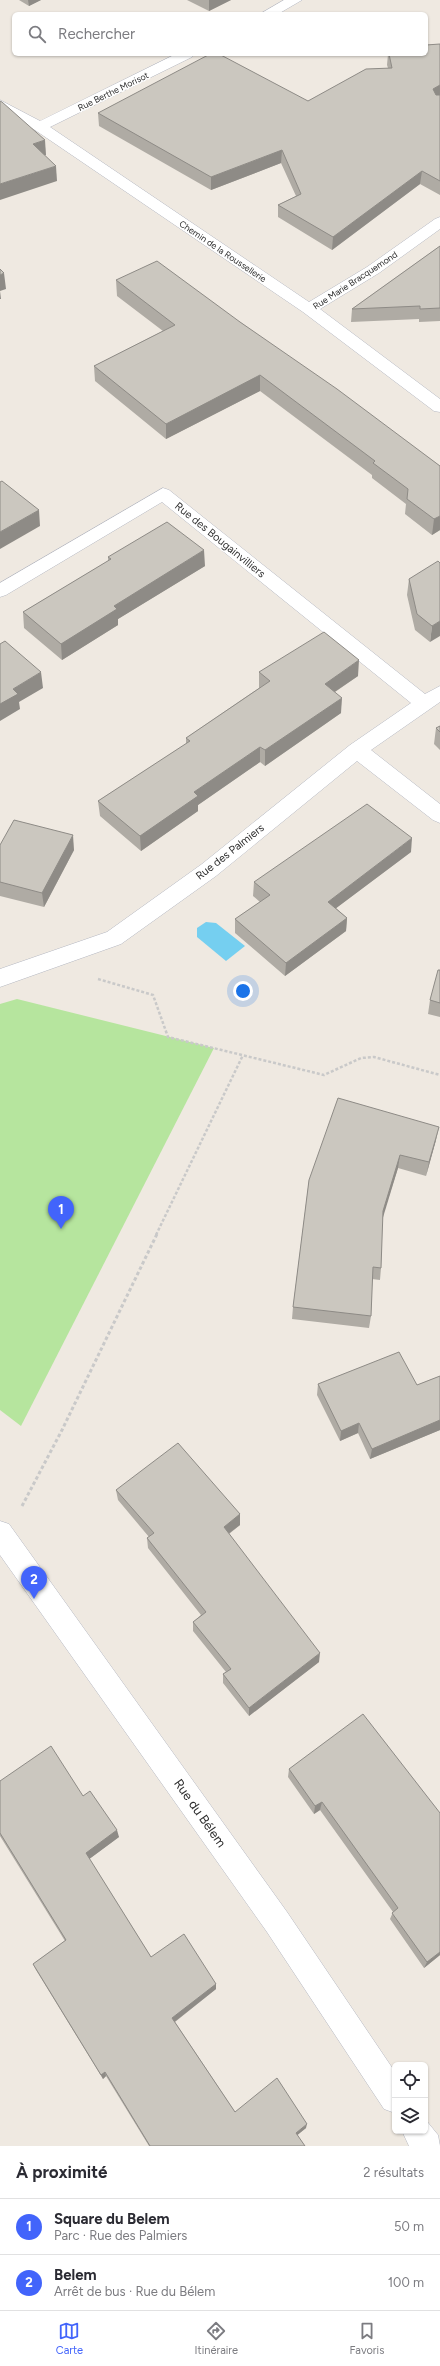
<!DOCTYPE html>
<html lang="fr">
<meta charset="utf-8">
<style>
:root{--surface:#fff;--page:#f2f2f3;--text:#2b2b33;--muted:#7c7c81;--line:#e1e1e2;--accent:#4264fb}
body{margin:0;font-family:Figtree,sans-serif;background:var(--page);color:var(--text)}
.controls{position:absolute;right:12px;bottom:12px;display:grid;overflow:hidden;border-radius:6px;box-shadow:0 1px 3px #0004}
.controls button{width:36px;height:36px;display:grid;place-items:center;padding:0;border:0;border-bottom:1px solid var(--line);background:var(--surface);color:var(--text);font:20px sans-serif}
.you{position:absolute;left:243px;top:991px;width:14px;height:14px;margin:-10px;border:3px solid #fff;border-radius:50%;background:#1a73e8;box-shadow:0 0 0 6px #1a73e833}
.badge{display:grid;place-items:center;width:26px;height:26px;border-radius:50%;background:var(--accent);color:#fff;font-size:13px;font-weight:700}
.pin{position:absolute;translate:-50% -33px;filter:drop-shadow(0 1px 2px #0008)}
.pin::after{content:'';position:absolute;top:21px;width:14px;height:12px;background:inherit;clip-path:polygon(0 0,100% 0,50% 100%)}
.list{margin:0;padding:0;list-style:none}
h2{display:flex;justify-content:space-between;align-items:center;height:52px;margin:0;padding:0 16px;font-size:17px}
h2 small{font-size:13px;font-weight:400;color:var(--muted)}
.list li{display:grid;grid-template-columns:26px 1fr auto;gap:12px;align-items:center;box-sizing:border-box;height:56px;padding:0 16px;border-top:1px solid var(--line)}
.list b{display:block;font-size:15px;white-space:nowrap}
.list p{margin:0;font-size:13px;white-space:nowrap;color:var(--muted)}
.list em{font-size:13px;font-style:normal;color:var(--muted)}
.icon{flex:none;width:22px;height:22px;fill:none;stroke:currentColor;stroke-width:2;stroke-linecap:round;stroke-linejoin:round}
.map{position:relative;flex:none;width:440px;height:2146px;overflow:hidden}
.search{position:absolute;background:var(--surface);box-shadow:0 1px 3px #0004;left:12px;right:12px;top:12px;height:44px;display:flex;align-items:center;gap:10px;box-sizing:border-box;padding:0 14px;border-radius:6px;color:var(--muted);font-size:15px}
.sheet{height:164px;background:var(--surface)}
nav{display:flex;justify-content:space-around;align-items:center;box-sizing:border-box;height:56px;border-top:1px solid var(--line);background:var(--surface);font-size:11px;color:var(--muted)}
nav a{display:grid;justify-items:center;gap:2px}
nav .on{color:var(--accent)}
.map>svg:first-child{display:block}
</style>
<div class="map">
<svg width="440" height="2146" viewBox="0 0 440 2146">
<rect width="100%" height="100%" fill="#efe9e1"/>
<polygon fill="#b6e59e" points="17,999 214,1048 21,1426 0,1410 0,1004"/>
<polygon fill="#75cff0" points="206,922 216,923 245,946 226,961 197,937 197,928"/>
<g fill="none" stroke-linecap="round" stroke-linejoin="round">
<defs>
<g id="minor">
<polygon points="284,0 302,0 278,14 260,14"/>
<polygon points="176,54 194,54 192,57 50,127 309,302 367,267 435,219 440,217 440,229 379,273 320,309 440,399 440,412 434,411 303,312 35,130 0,110 0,100 40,121"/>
<polygon points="163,488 169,490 425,694 440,686 440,702 371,750 440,804 440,823 433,820 357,761 216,876 121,944 0,987 0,969 107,932 202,864 350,745 411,703 162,502 6,595 0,597 0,583"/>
<polygon points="0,1521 9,1524 287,1912 395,2072 395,2113 384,2109 267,1932 0,1555"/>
<polygon points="425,2119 438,2135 440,2146 409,2146 402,2131 425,2131"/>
</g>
</defs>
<use href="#minor" stroke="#b4b7c1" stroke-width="1"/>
<g stroke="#c9c9c9" stroke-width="2.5" stroke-dasharray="3 2" stroke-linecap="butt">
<polyline points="98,979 153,995 168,1037 324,1075 361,1058 374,1057 440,1075"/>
<polyline points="156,1235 243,1055"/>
</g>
<polyline stroke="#c9c9c9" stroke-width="3" stroke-dasharray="3.5 2.5" stroke-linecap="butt" points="22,1506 62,1430 157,1234"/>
<use href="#minor" fill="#fff" fill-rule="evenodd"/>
</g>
<g fill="#afaba4">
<polygon points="19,0 41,0 29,6"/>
<polygon points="187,0 231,0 209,11"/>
<polygon points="440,44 440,195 420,184 332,250 278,217 278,205 296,196 281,163 211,190 99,126 98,113 308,101 388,68 387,65 388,54 426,54"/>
<polygon points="440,246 440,321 419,322 419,319 351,322 352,309"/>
<polygon points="116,280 240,322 440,466 440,530 432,535 405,514 406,504 372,478 372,475 260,391 166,439 95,381 94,366 163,331 117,296"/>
<polygon points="108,557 205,566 118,619 118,625 62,660 24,628 23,612 108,561"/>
<polygon points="440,563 430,642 415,630 407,595 409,579"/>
<polygon points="259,672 358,676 335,692 341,713 265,766 260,762 198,805 198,811 141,851 100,816 98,801 186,744 186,738 259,688"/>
<polygon points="440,726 440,750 434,744 436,728"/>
<polygon points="0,845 74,850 44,907 0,896"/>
<polygon points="411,852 336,908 347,918 346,931 285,976 235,933 235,919 260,902 253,896 254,882"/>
<polygon points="440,970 440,1017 428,1014 430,1000"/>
<polygon points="436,1140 426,1176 398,1168 382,1218 381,1268 380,1280 372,1279 371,1316 369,1328 292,1319 293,1307 309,1180"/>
<polygon points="440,1376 440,1430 370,1459 358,1433 340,1441 317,1395 318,1384 417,1385"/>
<polygon points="116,1490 240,1514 240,1525 229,1534 319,1662 249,1716 223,1683 223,1674 226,1672 193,1631 193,1622 201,1615 148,1548 147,1538 149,1537 118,1500"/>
<polygon points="289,1769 440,1813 440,1955 424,1968 390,1919 393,1912 320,1810 314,1814 288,1777"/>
<polygon points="0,1781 83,1796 119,1837 89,1859 151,1957 216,1984 216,1989 175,2022 235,2112 306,2128 297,2135 305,2146 149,2146 106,2076 103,2079 36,1970 33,1964 65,1941 0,1836"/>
</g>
<g fill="#8e8b86">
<polygon points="28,0 41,0 29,6"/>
<polygon points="209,0 231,0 209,11"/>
<polygon points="440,85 440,98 432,102 433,89"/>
<polygon points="45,140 46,155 34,159 33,144"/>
<polygon points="282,150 281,163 211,190 211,177"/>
<polygon points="56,166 57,181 0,200 0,184"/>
<polygon points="422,171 420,184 332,250 333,237"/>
<polygon points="4,273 6,289 0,291 1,299 0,299 0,275"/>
<polygon points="260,375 260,391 166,439 166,424"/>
<polygon points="39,510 40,526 0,549 0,532"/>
<polygon points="440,516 440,530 432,535 434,519"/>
<polygon points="204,550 205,566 118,619 118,625 62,660 61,644 114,606"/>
<polygon points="440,621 440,636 430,642 432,626"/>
<polygon points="359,660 358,676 324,699 325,684"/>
<polygon points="41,672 43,688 19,702 20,709 0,721 0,704 13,689"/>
<polygon points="342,698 341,713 265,766 265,750"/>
<polygon points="260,747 260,762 198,805 198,811 141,851 140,836 194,792"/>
<polygon points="73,835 74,850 44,907 42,893"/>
<polygon points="412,838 411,852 327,915 328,902"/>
<polygon points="347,918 346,931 285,976 286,963"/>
<polygon points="439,1127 436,1140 426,1176 429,1162"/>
<polygon points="400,1155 398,1168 381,1224 383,1211"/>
<polygon points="440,1420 440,1430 370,1459 372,1449"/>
<polygon points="359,1423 358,1433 340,1441 341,1431"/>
<polygon points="240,1514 240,1525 224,1537 224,1527"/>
<polygon points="320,1653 319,1662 249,1716 249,1708"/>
<polygon points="322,1802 320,1810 314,1814 315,1806"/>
<polygon points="117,1830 119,1837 88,1860 86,1853"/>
<polygon points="440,1952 440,1955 424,1968 427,1962"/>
<polygon points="216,1984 216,1989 173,2023 172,2018"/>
<polygon points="105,2072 106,2076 103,2079 101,2075"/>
<polygon points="307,2124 306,2128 295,2137 296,2133"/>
</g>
<g fill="#cbc7bf" stroke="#8e8b86">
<polygon points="440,44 440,85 433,89 436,95 440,95 440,181 422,171 333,237 278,205 301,194 282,150 211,177 98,113 210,54 219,54 308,101 366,69 392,68 389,54 426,54 426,45"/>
<polygon points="0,101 2,102 45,140 33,144 56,166 0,184"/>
<polygon points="440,246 440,308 420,309 420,306 352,309"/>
<polygon points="157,261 240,322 337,389 440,466 440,516 434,519 407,499 408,489 373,463 375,461 260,375 166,424 94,366 175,325 116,280"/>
<polygon points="0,269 4,273 0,275"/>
<polygon points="2,481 39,510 0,532 0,482"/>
<polygon points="167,522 204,550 114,606 117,609 61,644 23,612 111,559 108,557"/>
<polygon points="438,561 440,563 440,621 432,626 417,614 409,579"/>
<polygon points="324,632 359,660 325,684 342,698 265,750 260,747 194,792 198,796 140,836 98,801 190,741 186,738 270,681 259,672"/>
<polygon points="5,641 41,672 13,689 18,694 0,704 0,644"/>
<polygon points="440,726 440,732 436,728"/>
<polygon points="367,804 412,838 328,902 347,918 286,963 235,919 270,895 254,882"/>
<polygon points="14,820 73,835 42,893 0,882 0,845"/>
<polygon points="438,970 440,970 440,1003 430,1000"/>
<polygon points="338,1098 439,1127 429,1162 400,1155 383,1211 381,1268 373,1267 371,1316 293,1307 309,1180"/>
<polygon points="399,1352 417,1385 440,1376 440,1420 372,1449 359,1423 341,1431 318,1384"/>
<polygon points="178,1443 240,1514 224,1527 320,1653 249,1708 223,1674 231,1669 193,1622 206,1612 147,1538 154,1533 116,1490"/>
<polygon points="363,1714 440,1813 440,1952 427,1962 392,1913 398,1908 322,1802 315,1806 289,1769"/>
<polygon points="51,1746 83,1796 90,1791 117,1830 86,1853 151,1957 184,1934 216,1984 172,2018 235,2112 277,2078 307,2124 296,2133 305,2146 150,2146 105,2072 101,2075 33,1964 66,1940 0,1833 0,1781"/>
</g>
<g text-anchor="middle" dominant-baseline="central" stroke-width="3" stroke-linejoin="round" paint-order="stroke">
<g font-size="9" fill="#2e2e2e" stroke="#fff">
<text transform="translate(113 91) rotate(-26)">Rue Berthe Morisot</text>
<text transform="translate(223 251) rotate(34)">Chemin de la Roussellerie</text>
<text transform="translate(355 280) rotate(-33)">Rue Marie Bracquemond</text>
</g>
<g font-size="11" fill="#2e2e2e" stroke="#fff">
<text transform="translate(220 540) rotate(39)">Rue des Bougainvilliers</text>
<text transform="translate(230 852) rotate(-38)">Rue des Palmiers</text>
</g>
<g font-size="13" fill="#2e2e2e" stroke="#fff">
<text transform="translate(200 1813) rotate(55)">Rue du Bélem</text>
</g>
</g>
</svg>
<div class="controls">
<button><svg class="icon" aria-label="locate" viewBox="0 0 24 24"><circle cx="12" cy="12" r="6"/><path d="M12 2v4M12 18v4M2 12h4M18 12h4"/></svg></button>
<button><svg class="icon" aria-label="layers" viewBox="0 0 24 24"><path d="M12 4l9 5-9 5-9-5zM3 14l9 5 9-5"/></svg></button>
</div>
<div class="you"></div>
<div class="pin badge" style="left:61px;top:1229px">1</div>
<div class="pin badge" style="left:34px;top:1599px">2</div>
<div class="search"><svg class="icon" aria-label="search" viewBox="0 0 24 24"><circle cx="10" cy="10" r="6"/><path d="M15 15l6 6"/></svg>Rechercher</div>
</div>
<section class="sheet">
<h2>À proximité<small>2 résultats</small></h2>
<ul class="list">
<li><span class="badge">1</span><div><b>Square du Belem</b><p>Parc · Rue des Palmiers</p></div><em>50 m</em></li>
<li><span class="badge">2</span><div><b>Belem</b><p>Arrêt de bus · Rue du Bélem</p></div><em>100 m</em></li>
</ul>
</section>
<nav>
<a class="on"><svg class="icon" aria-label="map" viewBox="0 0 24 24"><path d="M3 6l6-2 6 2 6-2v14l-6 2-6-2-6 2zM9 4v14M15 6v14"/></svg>Carte</a>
<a><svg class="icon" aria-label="directions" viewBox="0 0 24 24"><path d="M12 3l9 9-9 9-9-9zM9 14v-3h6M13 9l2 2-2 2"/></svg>Itinéraire</a>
<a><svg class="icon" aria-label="saved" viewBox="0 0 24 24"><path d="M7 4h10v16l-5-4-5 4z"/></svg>Favoris</a>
</nav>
